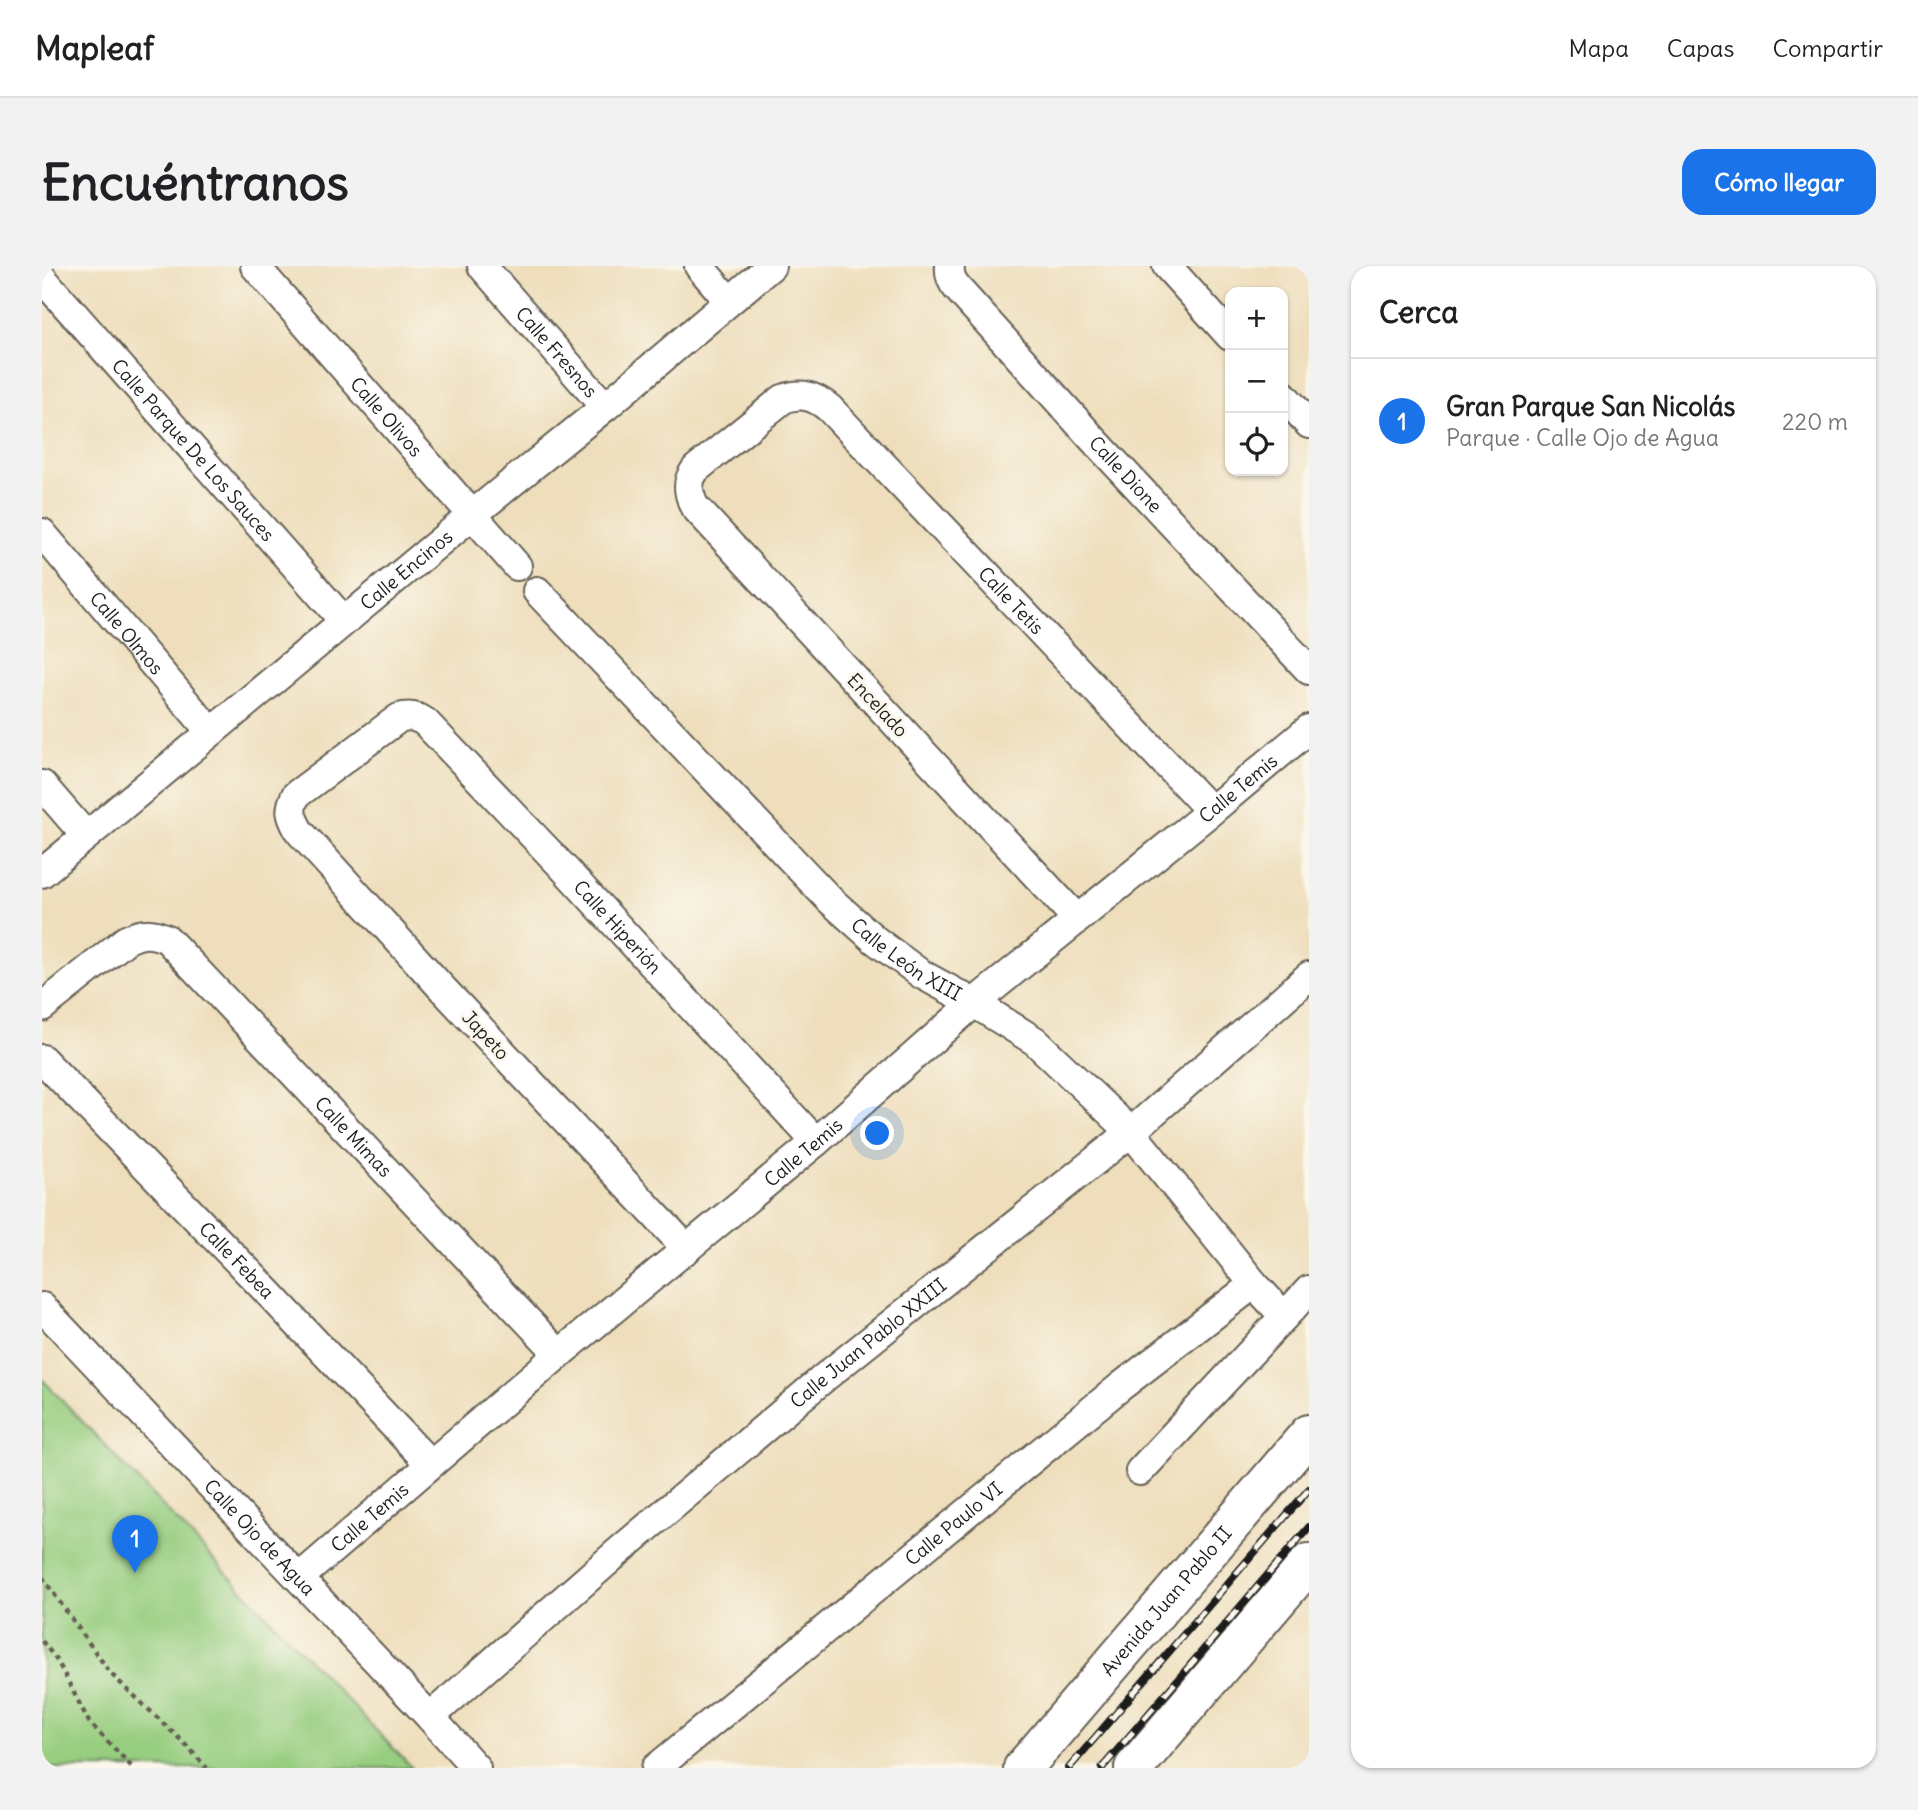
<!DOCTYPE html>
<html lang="es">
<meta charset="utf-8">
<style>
:root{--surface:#fff;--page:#f2f2f2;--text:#202124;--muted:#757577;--line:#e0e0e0;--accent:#1a73e8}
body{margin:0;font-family:Delius,sans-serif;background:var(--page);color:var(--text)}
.controls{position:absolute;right:21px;top:21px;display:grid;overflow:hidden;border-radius:14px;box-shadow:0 2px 5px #0004}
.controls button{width:63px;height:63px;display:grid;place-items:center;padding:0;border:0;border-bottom:2px solid var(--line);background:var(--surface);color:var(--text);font:35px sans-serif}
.you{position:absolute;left:836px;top:868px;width:24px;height:24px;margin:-18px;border:5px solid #fff;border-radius:50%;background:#1a73e8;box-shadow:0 0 0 10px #1a73e833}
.badge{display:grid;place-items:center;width:46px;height:46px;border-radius:50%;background:var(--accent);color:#fff;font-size:23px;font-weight:700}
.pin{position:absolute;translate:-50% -58px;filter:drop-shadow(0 2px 4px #0008)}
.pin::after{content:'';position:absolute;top:37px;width:24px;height:21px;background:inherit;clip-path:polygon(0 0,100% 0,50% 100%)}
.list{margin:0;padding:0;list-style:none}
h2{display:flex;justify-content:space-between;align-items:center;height:91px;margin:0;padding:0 28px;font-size:30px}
h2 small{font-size:23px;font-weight:400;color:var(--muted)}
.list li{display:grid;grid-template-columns:46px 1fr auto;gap:21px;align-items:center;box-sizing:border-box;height:126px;padding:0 28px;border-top:2px solid var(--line)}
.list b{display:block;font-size:26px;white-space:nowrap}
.list p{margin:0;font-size:23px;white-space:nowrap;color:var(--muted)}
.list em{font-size:23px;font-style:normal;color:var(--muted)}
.icon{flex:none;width:38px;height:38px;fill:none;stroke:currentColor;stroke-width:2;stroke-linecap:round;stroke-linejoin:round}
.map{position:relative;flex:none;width:1267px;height:1502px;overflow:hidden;border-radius:21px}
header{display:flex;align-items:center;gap:42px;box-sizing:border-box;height:98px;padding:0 35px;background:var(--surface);border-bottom:2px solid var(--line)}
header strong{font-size:33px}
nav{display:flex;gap:38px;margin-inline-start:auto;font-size:24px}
.intro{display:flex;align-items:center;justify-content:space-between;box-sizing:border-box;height:168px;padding:0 42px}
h1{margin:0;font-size:49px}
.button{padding:18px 32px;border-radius:21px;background:var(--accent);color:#fff;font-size:24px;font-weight:700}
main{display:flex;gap:42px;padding:0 42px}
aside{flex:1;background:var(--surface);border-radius:21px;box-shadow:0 2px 5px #0004}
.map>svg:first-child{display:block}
</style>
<header>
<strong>Mapleaf</strong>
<nav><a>Mapa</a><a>Capas</a><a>Compartir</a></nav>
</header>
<div class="intro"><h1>Encuéntranos</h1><a class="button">Cómo llegar</a></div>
<main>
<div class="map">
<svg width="1267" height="1502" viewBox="0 0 1267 1502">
<rect width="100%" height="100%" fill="#fbf7ec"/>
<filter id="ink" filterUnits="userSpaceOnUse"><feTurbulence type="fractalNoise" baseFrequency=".0143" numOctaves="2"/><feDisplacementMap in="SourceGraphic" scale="14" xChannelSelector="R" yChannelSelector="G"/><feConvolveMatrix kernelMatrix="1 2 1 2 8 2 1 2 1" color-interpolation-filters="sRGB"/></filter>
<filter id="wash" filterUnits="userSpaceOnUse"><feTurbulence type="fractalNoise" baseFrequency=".00686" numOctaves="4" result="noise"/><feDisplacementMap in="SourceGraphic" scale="28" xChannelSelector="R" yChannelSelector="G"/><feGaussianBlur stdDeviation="1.57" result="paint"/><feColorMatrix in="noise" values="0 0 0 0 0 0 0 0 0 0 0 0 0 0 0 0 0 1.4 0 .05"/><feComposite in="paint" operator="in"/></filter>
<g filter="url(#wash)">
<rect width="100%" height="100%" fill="#eedebc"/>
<polygon fill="#96cd7f" stroke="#59744e" stroke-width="2" points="0,1113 370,1502 0,1502"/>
</g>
<g filter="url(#ink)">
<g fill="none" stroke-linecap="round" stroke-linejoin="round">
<defs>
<g id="street">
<path id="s1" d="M213,0L475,300"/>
<path id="s2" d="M440,0L563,141"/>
<polyline points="657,0 687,35"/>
<path id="s3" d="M908,0C907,9 909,15 915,22L1050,172L1267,404"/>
<polyline points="1125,0 1188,70"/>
<path id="s4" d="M0,12L302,355"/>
<polyline points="1241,129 1267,158"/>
<path id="s5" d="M0,267L169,466"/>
<path id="s6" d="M495,325L787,633L833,674L879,708L932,737L993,775L1089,866L1212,1018L1242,1050"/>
<polyline points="0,519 44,570"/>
<path id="s7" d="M0,607L430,249L563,141L729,0"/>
<path id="s8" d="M1035,653L652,240C646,226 644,215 654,203L741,133C760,126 772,130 787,142L1169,545"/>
<path id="s9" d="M0,741L84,674C100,666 109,666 125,673L517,1088"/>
<path id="s10" d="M0,793L221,1021L388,1198"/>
<path id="s11" d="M645,983L399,721L257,565C249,550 246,545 254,529L357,452C367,449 374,450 383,456L518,598L774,876"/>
<path id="s12" d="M0,1041L388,1451L434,1502"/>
<polyline points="1098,1205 1267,1024"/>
<path id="s13" d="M257,1312L517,1088L774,876L932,737L1169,545L1267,463"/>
<path id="s14" d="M388,1451L576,1286L783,1111L1089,866L1267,710"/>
<path id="s15" d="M614,1502L1078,1121L1212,1018"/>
</g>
<g id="secondary">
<path id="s16" d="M981,1502L1267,1168"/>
<polyline points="1092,1502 1267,1297"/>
</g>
</defs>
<use href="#street" stroke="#666054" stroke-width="32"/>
<use href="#secondary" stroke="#666054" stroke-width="42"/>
<g stroke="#666054" stroke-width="4.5" stroke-dasharray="5 5" stroke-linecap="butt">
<polyline points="0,1311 69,1408 138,1473 165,1502"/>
<polyline points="0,1375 16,1396 47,1456 91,1502"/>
</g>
<use href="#street" stroke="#fff" stroke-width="28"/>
<use href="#secondary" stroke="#fff" stroke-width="38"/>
<defs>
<g id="rail">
<polyline points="1027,1502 1267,1223"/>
<polyline points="1060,1502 1267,1261"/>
</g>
</defs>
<use href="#rail" stroke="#1c1c1c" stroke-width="8"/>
<use href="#rail" stroke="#fbf7ec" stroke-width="5" stroke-dasharray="16" stroke-linecap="butt"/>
</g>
</g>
<g text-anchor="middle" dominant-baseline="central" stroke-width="6" stroke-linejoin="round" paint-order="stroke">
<g font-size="19" fill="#1c1c1c" stroke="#fbf7ec">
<text stroke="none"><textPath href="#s2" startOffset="114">Calle Fresnos</textPath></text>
<text stroke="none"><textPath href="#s1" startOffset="200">Calle Olivos</textPath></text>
<text stroke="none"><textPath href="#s4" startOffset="229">Calle Parque De Los Sauces</textPath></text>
<text stroke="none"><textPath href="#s3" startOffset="275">Calle Dione</textPath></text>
<text stroke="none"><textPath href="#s7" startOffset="474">Calle Encinos</textPath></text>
<text stroke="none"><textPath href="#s8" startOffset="1029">Calle Tetis</textPath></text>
<text stroke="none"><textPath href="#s5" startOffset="131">Calle Olmos</textPath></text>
<text transform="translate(836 439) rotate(47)">Encelado</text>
<text stroke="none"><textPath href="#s13" startOffset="1227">Calle Temis</textPath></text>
<text stroke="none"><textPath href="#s11" startOffset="1046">Calle Hiperión</textPath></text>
<text stroke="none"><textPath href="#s6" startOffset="523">Calle León XIII</textPath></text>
<text transform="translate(444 769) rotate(47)">Japeto</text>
<text stroke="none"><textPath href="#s9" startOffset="422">Calle Mimas</textPath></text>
<text stroke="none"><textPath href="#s13" startOffset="660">Calle Temis</textPath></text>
<text stroke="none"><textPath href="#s10" startOffset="280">Calle Febea</textPath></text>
<text stroke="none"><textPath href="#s14" startOffset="576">Calle Juan Pablo XXIII</textPath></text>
<text stroke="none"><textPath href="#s13" startOffset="93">Calle Temis</textPath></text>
<text stroke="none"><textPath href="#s15" startOffset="385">Calle Paulo VI</textPath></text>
<text stroke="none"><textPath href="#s12" startOffset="317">Calle Ojo de Agua</textPath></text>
<text stroke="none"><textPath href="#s16" startOffset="220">Avenida Juan Pablo II</textPath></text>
</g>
</g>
</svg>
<div class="controls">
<button>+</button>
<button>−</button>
<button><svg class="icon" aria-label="locate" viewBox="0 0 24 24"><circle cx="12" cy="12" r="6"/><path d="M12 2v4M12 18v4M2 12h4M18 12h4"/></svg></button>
</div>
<div class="you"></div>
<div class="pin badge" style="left:93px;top:1307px">1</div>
</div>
<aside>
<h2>Cerca<small></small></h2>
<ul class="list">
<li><span class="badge">1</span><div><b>Gran Parque San Nicolás</b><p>Parque · Calle Ojo de Agua</p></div><em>220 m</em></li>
</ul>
</aside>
</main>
